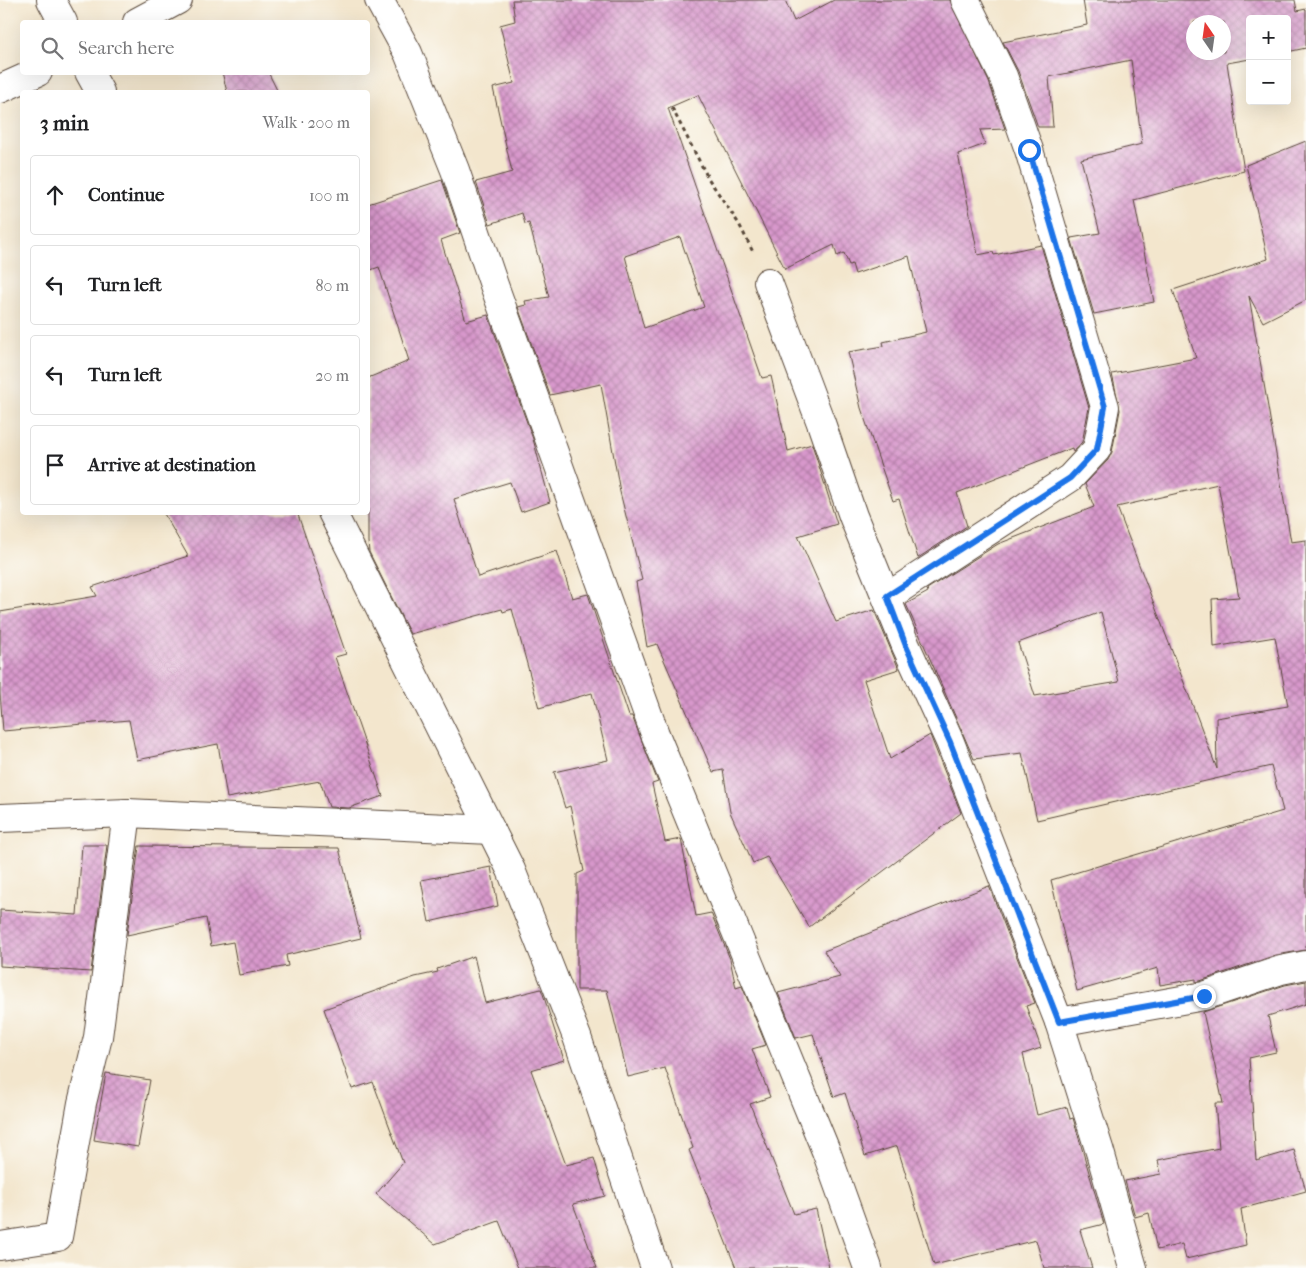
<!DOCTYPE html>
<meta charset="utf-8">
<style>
:root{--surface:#fff;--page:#f2f2f2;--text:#202124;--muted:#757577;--line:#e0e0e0}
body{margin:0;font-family:"IM FELL French Canon",serif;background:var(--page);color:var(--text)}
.controls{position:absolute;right:15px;top:15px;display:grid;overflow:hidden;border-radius:5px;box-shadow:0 5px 20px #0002}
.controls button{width:45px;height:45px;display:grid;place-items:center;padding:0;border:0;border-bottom:1px solid var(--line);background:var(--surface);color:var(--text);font:25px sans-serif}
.compass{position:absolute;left:1186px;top:15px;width:45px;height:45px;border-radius:50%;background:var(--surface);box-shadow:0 5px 20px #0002;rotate:347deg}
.stop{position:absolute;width:15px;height:15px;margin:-11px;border:4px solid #1a73e8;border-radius:50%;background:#fff}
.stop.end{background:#1a73e8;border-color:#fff;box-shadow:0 1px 5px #0008}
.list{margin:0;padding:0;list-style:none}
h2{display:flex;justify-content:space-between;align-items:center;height:65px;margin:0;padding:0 20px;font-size:21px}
h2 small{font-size:16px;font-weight:400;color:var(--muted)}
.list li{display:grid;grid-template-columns:32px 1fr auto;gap:15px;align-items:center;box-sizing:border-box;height:80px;margin:0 10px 10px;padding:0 10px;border:1px solid var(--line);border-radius:5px}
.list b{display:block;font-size:19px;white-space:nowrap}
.list em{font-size:16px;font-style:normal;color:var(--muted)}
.icon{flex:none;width:28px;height:28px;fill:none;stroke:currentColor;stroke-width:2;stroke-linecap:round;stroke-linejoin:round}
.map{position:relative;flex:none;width:1306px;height:1268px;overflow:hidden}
.search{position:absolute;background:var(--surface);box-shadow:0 5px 20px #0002;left:20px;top:20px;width:350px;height:55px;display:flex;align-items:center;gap:12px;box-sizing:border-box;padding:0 18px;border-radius:5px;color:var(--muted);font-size:19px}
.panel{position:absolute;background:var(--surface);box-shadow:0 5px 20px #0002;left:20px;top:90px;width:350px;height:425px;border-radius:5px}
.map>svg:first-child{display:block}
</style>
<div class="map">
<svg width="1306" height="1268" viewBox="0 0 1306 1268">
<defs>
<pattern id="building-cross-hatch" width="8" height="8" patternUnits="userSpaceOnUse" patternTransform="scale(1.25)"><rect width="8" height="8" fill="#d898cc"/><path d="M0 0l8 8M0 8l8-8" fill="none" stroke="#b07ca5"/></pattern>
</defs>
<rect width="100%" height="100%" fill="#fdfcf7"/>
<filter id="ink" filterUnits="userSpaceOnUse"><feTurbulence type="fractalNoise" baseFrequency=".02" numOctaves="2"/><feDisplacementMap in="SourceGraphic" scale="10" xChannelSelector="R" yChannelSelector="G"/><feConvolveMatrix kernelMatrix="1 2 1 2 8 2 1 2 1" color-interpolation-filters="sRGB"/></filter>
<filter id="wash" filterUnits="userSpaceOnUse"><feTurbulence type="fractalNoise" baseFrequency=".0096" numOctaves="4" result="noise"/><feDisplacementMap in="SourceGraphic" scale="20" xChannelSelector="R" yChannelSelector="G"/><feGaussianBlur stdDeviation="1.12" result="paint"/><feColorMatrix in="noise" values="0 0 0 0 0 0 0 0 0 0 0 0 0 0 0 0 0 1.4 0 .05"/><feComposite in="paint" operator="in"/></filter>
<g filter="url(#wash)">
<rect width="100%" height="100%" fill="#f3e6cd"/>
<g id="blocks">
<g fill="url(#building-cross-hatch)" fill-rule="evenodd">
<path d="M512,0H785L794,21L834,0H950L989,82L1005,129L980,130L985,144L958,154L978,255L993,252L994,255L1041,245L1089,408L1082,442L1073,452L1072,448L957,493L967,526L918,558L899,499L893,501L861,408L848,352L884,346L883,342L926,332L909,256L855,274L852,264L849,265L844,253L837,256L834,245L785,269L698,95L668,108L762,378L771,376L788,451L812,444L837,524L798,536L836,622L874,610L899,669L864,680L890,759L930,735L961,813L809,927L767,857L753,863L730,812L723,770L713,772L657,644L647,647L636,582L642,580L620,492L601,384L550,395L518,307L526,305L525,301L549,297L529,223L525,224L522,213L490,224L476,182L512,172L493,88L514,83L500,25L515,21ZM680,237L704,307L644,328L625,256Z"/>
<path d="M1083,0H1295L1297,11L1306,9V48L1287,52V19H1250V59L1227,63L1244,171L1134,200L1154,302L1094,314L1071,238L1100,233L1081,159L1142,144L1131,60L1049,77L1053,127H1038L1018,71L1003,42L1087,25ZM1194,22H1224V52H1194Z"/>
<polygon points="222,72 268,72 278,92 227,92"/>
<path d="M1306,141V300L1263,322L1249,296L1291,542L1306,540V950L1276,955L1200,981L1196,982V979L1160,985L1158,968L1077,991L1051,880L1283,811L1271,766L1037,820L1022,753L974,759L906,604L928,592L927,589L998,544L1094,507L1085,484L1108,460L1112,452L1120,410L1112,374L1196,358L1173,290L1268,259L1246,165ZM1218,484L1239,597L1212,599L1214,647L1275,637L1288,706L1216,718L1217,769L1117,507ZM1101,612L1119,682L1035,696L1018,643Z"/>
<polygon points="442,180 460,233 441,240 466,321 488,315 533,439 550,502 521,512 510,482 454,499 478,577 557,551 572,598 588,594 629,716 632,716 658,782 652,784 665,842 681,839 696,916 711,913 730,959 736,988 742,986 766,1045 752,1049 770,1097 750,1104 794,1214 816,1209 829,1268 736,1268 689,1150 693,1148 665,1068 628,1077 607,990 577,990 577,874 584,871 570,806 565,808 554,772 608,760 592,693 539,708 512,609 503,612 502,609 410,634 369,552 368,542 368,378 409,361 379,267 368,271 368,204"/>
<polygon points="163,512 297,512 346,654 335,657 383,796 349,808 329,807 320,781 227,798 218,744 137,760 129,720 3,731 0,693 0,612 97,596 92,587 188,556"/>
<polygon points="82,845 107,845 91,972 0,966 0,910 77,915"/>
<polygon points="139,846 339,848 361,938 286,955 288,966 239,975 233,942 211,946 206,918 127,935"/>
<polygon points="491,867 498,906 429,922 421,880"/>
<polygon points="989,886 1035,1003 1026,1006 1041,1048 1023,1054 1037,1115 1067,1107 1070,1119 1073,1118 1104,1224 1080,1230 1092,1268 1044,1268 1036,1240 934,1265 897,1146 865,1156 845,1093 834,1097 813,1034 796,1038 778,993 840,977 824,951"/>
<polygon points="474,956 485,1003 541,989 543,994 564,1060 531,1070 566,1165 594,1158 605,1196 573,1204 597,1268 518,1268 499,1221 435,1244 376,1194 403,1163 373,1082 352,1089 324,1009 415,977 438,972 437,969"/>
<polygon points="1306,981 1306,1004 1268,1016 1276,1052 1249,1058 1256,1161 1294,1150 1306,1191 1241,1209 1246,1245 1186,1259 1182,1244 1157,1250 1149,1213 1135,1217 1125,1181 1161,1174 1158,1160 1219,1148 1215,1103 1223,1103 1203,1012 1285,985"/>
<polygon points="106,1073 150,1080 138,1147 94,1140"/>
</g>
</g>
</g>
<g filter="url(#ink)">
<use href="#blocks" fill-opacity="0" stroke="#574638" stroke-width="1"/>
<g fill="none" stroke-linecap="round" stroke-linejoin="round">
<defs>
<g id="minor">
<polyline points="51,0 63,22"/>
<polyline points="379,0 408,53 455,170 494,285 655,734 826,1151 868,1268"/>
<polyline points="137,22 178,0"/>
<polyline points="89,72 100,92"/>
<polyline points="0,89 38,72"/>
<polyline points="768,282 821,423 853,516 906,646 950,742 1059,1022 1100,1152 1133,1268"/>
<polyline points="332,512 511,870 577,1037 655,1268"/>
<polyline points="887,597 1070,478 1097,449 1105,407 1029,150 1003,76 965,0"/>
<polyline points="0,818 127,813 491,830"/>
<polyline points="1059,1022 1204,996 1281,970 1306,965"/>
<polyline points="0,1246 58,1237 82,1103 98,1037 127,813"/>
</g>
</defs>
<use href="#minor" stroke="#574638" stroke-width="30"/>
<polyline stroke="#574638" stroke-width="3" stroke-dasharray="4 4" stroke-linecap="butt" points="672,108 708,178 739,224 753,252"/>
<use href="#minor" stroke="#fff" stroke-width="28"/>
</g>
</g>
<g fill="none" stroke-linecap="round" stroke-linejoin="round" filter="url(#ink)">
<polyline stroke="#1a73e8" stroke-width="6" points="1029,150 1105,407 1097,449 1070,478 887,596 906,646 950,742 1059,1022 1204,996"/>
</g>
</svg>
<div class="controls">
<button>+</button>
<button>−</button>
</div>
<svg class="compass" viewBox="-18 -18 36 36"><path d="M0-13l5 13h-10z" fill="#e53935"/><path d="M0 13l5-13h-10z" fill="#757577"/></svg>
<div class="stop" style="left:1029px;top:150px"></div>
<div class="stop end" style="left:1204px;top:996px"></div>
<div class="search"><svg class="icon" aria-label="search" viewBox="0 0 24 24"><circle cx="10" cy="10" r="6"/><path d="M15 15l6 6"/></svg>Search here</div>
<section class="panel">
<h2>3 min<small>Walk · 200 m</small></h2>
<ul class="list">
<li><svg class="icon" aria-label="ahead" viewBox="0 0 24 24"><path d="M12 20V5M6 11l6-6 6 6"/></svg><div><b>Continue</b></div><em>100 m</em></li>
<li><svg class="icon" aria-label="left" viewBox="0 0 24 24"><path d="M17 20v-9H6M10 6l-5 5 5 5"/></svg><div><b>Turn left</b></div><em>80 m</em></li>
<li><svg class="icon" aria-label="left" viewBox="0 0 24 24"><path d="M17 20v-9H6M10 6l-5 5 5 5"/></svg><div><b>Turn left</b></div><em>20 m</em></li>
<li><svg class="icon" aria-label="arrive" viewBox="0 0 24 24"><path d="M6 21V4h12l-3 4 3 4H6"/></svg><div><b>Arrive at destination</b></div></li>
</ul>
</section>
</div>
